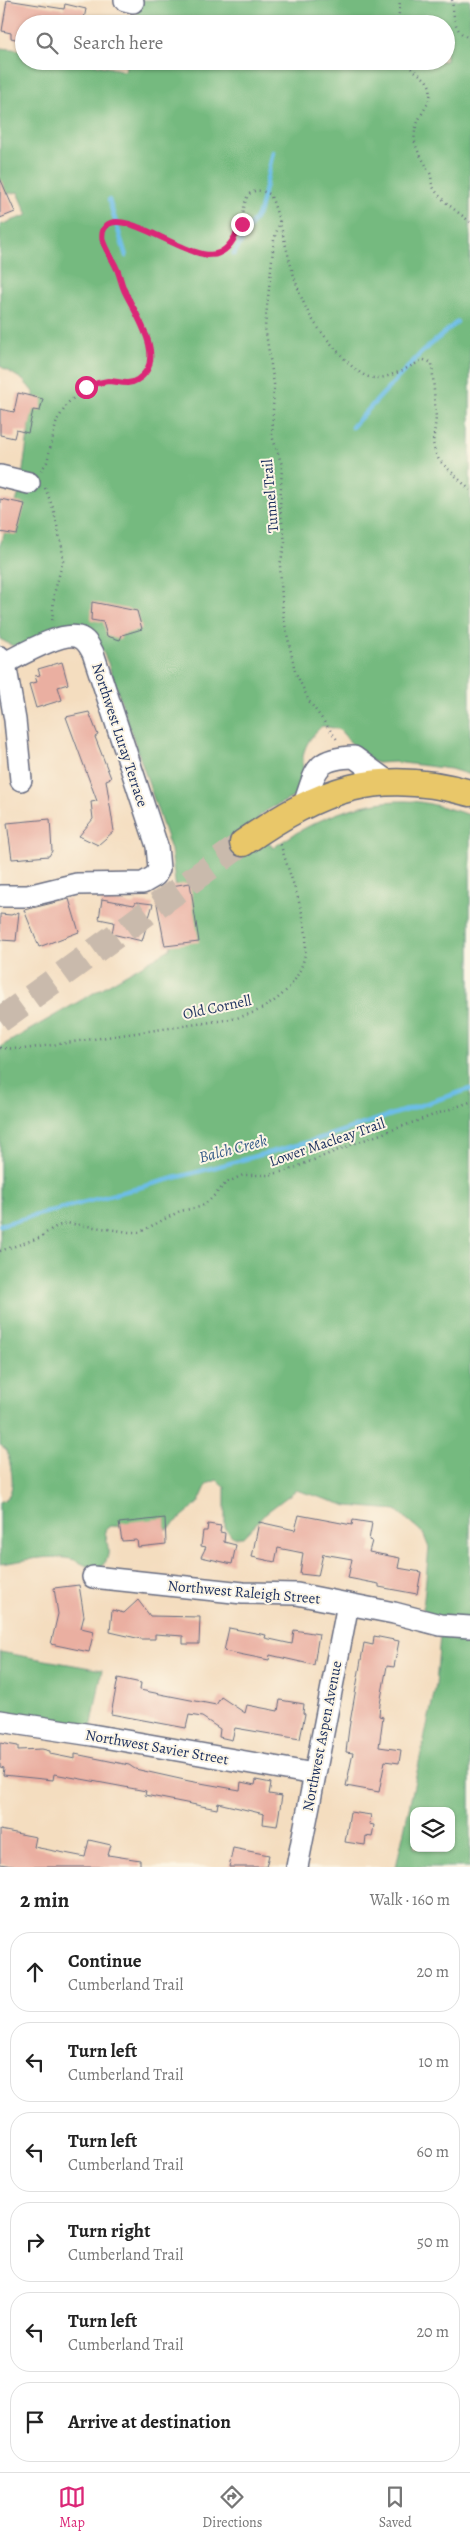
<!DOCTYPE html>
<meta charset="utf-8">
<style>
:root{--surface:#fff;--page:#f2f2f2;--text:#222;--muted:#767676;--line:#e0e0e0;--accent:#db2777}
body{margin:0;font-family:Alegreya,serif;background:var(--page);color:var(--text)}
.controls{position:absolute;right:15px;bottom:15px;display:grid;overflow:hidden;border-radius:10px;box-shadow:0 1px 4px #0004}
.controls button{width:45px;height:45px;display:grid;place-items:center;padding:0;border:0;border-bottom:1px solid var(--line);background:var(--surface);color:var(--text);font:25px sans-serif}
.stop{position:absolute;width:15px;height:15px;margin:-11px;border:4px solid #db2777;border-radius:50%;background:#fff}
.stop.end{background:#db2777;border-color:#fff;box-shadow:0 1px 5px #0008}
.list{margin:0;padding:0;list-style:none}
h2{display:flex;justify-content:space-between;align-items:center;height:65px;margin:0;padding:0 20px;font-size:21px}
h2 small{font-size:16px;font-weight:400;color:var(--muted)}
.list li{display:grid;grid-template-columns:32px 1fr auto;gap:15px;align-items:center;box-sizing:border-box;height:80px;margin:0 10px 10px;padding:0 10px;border:1px solid var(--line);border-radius:20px}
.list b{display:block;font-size:19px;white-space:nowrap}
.list p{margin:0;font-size:16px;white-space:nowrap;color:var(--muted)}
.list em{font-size:16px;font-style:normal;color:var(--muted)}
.icon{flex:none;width:28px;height:28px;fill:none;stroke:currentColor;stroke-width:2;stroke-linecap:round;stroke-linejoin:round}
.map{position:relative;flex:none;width:470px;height:1867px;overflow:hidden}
.search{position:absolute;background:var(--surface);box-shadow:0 1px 4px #0004;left:15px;right:15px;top:15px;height:55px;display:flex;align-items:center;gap:12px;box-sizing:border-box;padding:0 18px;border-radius:28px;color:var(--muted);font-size:19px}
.sheet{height:605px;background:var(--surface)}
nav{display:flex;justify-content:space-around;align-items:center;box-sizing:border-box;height:70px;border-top:1px solid var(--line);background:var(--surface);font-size:14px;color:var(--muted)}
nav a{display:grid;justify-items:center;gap:2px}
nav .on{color:var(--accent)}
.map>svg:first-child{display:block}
</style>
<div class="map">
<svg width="470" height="1867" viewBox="0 0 470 1867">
<rect width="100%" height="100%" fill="#fcf5e5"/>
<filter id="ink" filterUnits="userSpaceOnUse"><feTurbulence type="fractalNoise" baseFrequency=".02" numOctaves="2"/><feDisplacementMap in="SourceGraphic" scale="10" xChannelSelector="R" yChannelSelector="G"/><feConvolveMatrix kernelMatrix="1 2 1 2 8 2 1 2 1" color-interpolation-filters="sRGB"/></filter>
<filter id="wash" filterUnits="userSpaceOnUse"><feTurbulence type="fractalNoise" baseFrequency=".0096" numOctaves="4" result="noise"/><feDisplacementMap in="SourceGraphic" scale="20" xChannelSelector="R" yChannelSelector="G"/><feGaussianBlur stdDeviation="1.12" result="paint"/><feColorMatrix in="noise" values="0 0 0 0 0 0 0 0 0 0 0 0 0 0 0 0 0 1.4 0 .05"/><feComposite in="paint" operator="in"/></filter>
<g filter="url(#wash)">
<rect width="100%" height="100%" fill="#f4ddbf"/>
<g fill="#74ba7f" stroke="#48746e" fill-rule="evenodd">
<path d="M140,0H470V775L451,769L395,762L377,763L364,758L339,729L322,726C310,737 301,749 303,767C303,775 309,781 303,789C293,803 266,804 255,822L273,848C311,821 358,800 406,801C426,801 450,809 470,815V1867H396L436,1685L441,1622L423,1609L429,1548L423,1533L396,1510L348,1506L296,1490L267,1512L243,1537H233L225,1529V1487L217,1480L207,1484L199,1502L168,1529L110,1526L105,1530C106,1539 111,1553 106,1561C96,1577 82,1561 71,1559C48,1554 23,1561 0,1564V1502C20,1495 10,1466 7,1450L0,1445V1047L170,949L179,914L171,850L108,663C90,622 82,616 40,638C33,642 23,647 14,646C10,645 4,641 0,639V545L20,491L34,393L23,380L0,366V225L28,215L18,192L0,195V48L24,50V61H79L125,71L127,61H446V24H135ZM414,1811H451V1848H414Z"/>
<polygon points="0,1652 102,1670 91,1729 0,1713"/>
</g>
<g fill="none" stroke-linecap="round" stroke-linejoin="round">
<g stroke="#6dbde8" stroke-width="4.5">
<polyline points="109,200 126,256"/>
<polyline points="234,254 260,210 273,152"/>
<polyline points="352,427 421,353 457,322"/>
<polyline points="0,1225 312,1141 470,1089"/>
</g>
</g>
<g id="blocks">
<g fill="#eaafa1">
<polygon points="7,0 64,9 65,4 86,9 83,24 24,24 24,41 11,38 11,33 2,31"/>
<polygon points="0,178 15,212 0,218"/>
<polygon points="18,393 43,399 40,411 33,410 28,433 16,430 14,438 0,435 0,409 14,412"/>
<polygon points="0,499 25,504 17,535 0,532"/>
<polygon points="92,602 137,611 142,629 122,635 120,640 107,636 103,622 91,620"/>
<polygon points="62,662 68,684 58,687 62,700 36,708 29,684 37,682 35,676 40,675 38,669"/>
<polygon points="89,712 98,735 95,737 111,778 106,780 114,831 98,845 79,836 93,819 91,802 97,801 66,717"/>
<polygon points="50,819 52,851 49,856 12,859 7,823"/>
<polygon points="190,883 199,942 165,946 157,904 174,906 171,886"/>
<polygon points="69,899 79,932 39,947 24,910"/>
<polygon points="102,899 134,905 136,902 153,904 142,941 112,934 114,922 99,919"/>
<polygon points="19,912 16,941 0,940 0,914 11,915"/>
<polygon points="299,1515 352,1525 353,1520 372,1523 369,1540 372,1541 369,1552 400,1558 398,1568 421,1572 417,1594 379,1587 379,1584 348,1578 352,1559 323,1554 318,1576 300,1574 303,1553 278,1548 275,1562 252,1557 259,1522 295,1530"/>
<polygon points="165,1518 166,1544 138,1547 137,1540 122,1541 119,1523"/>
<polygon points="208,1524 221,1526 220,1532 225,1533 224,1542 236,1545 232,1564 201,1557 206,1547 201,1546 203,1531 207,1531"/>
<polygon points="79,1585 84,1616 81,1628 94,1631 89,1652 51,1644 58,1614 54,1588"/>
<polygon points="138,1600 150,1616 200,1617 199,1644 183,1644 183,1636 155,1634 155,1639 141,1639 110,1632 112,1610 124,1613"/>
<polygon points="229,1628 266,1635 265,1638 292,1644 294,1630 319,1634 314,1665 270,1655 269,1660 224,1651"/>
<polygon points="374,1636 399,1641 394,1667 387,1666 380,1704 379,1716 383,1717 379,1747 401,1750 399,1763 385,1761 379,1792 346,1786 353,1753 346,1752 349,1728 364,1643 373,1645"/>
<polygon points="118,1678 141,1683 140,1690 216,1705 221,1697 245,1713 247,1705 278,1711 280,1700 304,1704 303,1713 305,1714 300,1739 235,1728 232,1740 219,1737 220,1729 202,1717 189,1715 186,1728 111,1714"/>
<polygon points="0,1743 18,1746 18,1750 42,1749 50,1751 50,1754 75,1759 75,1754 129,1765 135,1769 189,1781 240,1790 241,1782 255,1785 256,1780 271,1783 269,1794 282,1796 277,1826 263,1824 264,1814 218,1803 217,1809 145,1795 146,1791 54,1774 53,1780 3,1775 4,1768 0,1767"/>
<polygon points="350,1812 371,1815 369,1824 374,1825 372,1837 366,1836 365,1845 345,1842"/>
<polygon points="0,1830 36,1837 34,1847 85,1857 89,1840 111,1845 108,1855 140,1860 140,1867 18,1867 0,1864"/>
<polygon points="233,1848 269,1855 266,1867 229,1867"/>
</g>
</g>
</g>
<g filter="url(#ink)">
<use href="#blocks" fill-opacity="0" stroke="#676c80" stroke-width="1"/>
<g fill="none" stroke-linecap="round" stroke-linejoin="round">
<polyline stroke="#c9baac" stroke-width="26" stroke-dasharray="26 13" stroke-linecap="butt" points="0,1020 243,843"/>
<defs>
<g id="minor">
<polyline points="125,0 133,2"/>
<polyline points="0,476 29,483"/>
<polyline points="0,657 5,663 15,720 21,780"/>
<path d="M304,804C316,771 314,758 354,757L387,781"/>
<path d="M0,896H28L77,884L143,883L155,876L159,869L157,846L93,653C90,647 87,641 81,638C65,629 21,655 5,663"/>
<polyline points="93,1577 243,1593 297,1594 394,1613 440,1625 470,1627"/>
<polyline points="0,1721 92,1735 314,1774"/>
<polyline points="297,1867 348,1604"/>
</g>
<path id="major" d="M243,843C321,789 376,767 470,793"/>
</defs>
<use href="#minor" stroke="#676c80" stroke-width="24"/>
<use href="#major" stroke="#676c80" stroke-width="29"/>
<g stroke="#676c80" stroke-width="2.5" stroke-dasharray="1 4" stroke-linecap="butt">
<path d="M452,0C454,15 453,33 470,38"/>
<polyline points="398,24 400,0"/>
<path d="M404,61C411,71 428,77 430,88C433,101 421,112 417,124C409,146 422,155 430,173C432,177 431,181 432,184C437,199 459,212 470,222"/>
<polyline points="280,221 274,240 265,327 274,384 272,436 282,465 280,508 285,542 280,565 283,615 295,671 309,701 338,741"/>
<path d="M41,471L47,462L57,420L69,402L86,387L97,383L110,381L127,384L136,381L148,368L150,355L148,335L102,241C103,195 180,250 200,255C221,261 235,241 241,224C245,214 242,198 252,192C259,189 264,192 270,194C285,231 289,272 306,308C314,325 328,340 340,354C349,363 360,377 374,378C390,379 409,366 424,360L432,363L436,418L433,443L435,452L439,460L470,490"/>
<polyline points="45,488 53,508 62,547 63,561 54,594 52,623"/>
<path d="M0,1048L24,1049L232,1019C274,1010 309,981 306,935C303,906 288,871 280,842"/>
<polyline points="0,1251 39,1238 53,1228 66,1223 129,1232 140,1232 180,1211 200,1207 209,1201 226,1183 243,1175 269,1175 289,1170 353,1144 470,1102"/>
</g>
<use href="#minor" stroke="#fff" stroke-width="21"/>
<use href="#major" stroke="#e9c769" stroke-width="26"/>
</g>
</g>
<g fill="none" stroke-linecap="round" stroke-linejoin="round" filter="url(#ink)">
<path stroke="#db2777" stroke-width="6" d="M86,387C93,384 100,382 108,381C118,381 128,386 137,380C169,361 135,313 125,292C121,284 120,275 116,267C111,255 95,238 106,226C124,206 195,266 219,253C231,248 236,234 242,224"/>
</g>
<g text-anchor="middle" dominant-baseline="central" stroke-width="4" stroke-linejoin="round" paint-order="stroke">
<g font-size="15" fill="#1b2f5e" stroke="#fcf5e5">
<text transform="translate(270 496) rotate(-95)">Tunnel Trail</text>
<text transform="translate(120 735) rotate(72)">Northwest Luray Terrace</text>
<text transform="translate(217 1007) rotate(-12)">Old Cornell</text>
<text transform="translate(327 1142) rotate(-19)">Lower Macleay Trail</text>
<text transform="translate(244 1592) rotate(5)">Northwest Raleigh Street</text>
<text transform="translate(322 1736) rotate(-79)">Northwest Aspen Avenue</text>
<text transform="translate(157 1747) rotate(10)">Northwest Savier Street</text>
</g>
<g font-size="16" font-style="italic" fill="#345a87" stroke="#fcf5e5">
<text transform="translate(233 1149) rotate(-15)">Balch Creek</text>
</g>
</g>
</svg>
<div class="controls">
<button><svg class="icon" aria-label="layers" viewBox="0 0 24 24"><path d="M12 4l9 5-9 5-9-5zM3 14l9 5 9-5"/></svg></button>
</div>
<div class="stop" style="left:86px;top:387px"></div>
<div class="stop end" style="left:242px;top:224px"></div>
<div class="search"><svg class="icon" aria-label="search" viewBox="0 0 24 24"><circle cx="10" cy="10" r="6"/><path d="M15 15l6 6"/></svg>Search here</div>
</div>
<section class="sheet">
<h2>2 min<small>Walk · 160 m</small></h2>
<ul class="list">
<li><svg class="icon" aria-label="ahead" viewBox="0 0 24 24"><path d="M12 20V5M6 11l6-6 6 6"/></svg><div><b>Continue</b><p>Cumberland Trail</p></div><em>20 m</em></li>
<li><svg class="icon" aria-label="left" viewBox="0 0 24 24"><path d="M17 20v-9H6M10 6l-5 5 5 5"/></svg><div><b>Turn left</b><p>Cumberland Trail</p></div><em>10 m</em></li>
<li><svg class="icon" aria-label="left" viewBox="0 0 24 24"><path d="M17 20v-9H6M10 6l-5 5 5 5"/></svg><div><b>Turn left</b><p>Cumberland Trail</p></div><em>60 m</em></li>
<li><svg class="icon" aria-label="right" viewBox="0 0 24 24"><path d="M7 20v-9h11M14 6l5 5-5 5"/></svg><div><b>Turn right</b><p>Cumberland Trail</p></div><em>50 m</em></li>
<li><svg class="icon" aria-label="left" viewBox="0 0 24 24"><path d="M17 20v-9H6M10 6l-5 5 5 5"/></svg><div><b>Turn left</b><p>Cumberland Trail</p></div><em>20 m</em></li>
<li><svg class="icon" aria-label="arrive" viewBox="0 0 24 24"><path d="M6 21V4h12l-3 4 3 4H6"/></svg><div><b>Arrive at destination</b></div></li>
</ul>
</section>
<nav>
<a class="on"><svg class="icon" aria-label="map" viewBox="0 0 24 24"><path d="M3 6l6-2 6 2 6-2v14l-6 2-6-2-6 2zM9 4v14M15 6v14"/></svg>Map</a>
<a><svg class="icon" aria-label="directions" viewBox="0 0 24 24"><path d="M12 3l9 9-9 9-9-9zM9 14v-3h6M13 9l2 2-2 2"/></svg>Directions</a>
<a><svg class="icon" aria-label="saved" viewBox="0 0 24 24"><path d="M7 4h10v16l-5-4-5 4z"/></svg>Saved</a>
</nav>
